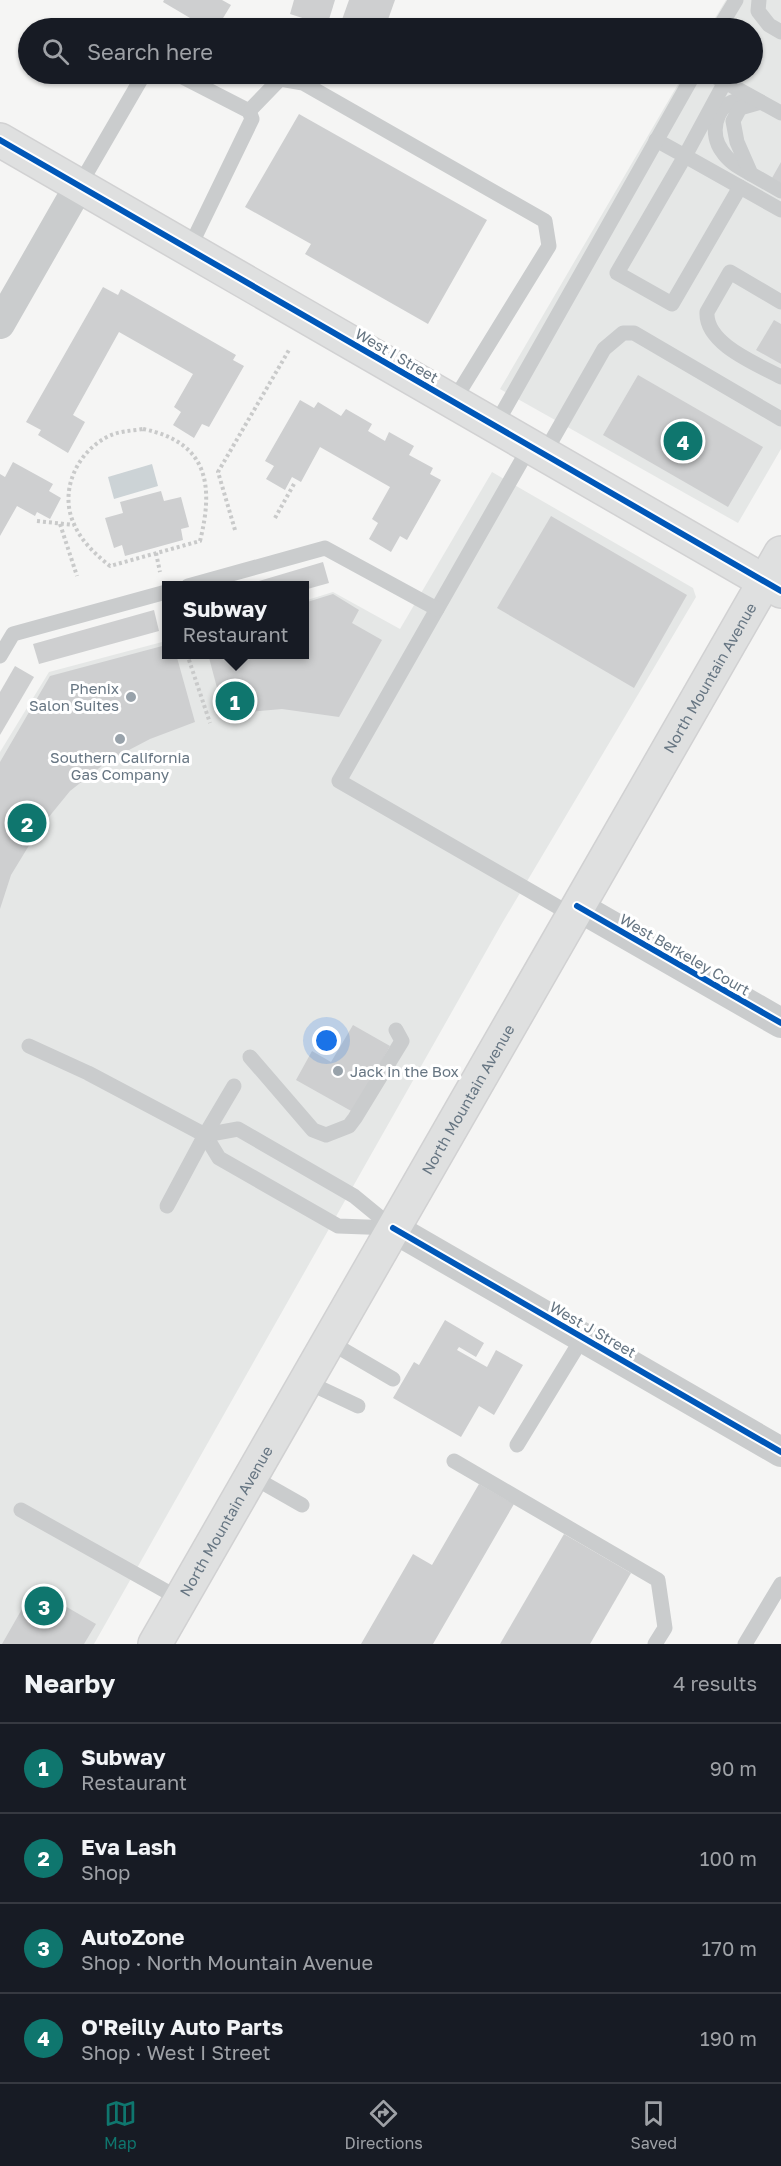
<!DOCTYPE html>
<meta charset="utf-8">
<style>
:root{--surface:#171b24;--page:#242831;--text:#f1f3f6;--muted:#9ea1a6;--line:#363941;--accent:#0f766e}
body{margin:0;font-family:"Golos Text",sans-serif;background:var(--page);color:var(--text)}
.you{position:absolute;left:327px;top:1041px;width:21px;height:21px;margin:-15px;border:4px solid #fff;border-radius:50%;background:#1a73e8;box-shadow:0 0 0 9px #1a73e833}
.badge{display:grid;place-items:center;width:39px;height:39px;border-radius:50%;background:var(--accent);color:#fff;font-size:20px;font-weight:700}
.pin{position:absolute;translate:-50% -50%;border:3px solid #fff;box-shadow:0 2px 6px #0006}
.popup{position:absolute;left:162px;top:581px;width:147px;height:78px;box-sizing:border-box;display:grid;place-content:center;border-radius:0px;background:var(--surface);filter:drop-shadow(0 2px 4px #0005);font-size:20px;white-space:nowrap;color:var(--muted)}
.popup b{font-size:22px;color:var(--text)}
.popup::after{content:'';position:absolute;left:50%;top:100%;margin-left:-12px;border:12px solid transparent;border-top-color:var(--surface)}
.list{margin:0;padding:0;list-style:none}
h2{display:flex;justify-content:space-between;align-items:center;height:78px;margin:0;padding:0 24px;font-size:26px}
h2 small{font-size:20px;font-weight:400;color:var(--muted)}
.list li{display:grid;grid-template-columns:39px 1fr auto;gap:18px;align-items:center;box-sizing:border-box;height:90px;padding:0 24px;border-top:2px solid var(--line)}
.list b{display:block;font-size:22px;white-space:nowrap}
.list p{margin:0;font-size:20px;white-space:nowrap;color:var(--muted)}
.list em{font-size:20px;font-style:normal;color:var(--muted)}
.icon{flex:none;width:33px;height:33px;fill:none;stroke:currentColor;stroke-width:2;stroke-linecap:round;stroke-linejoin:round}
.map{position:relative;flex:none;width:781px;height:1644px;overflow:hidden}
.search{position:absolute;background:var(--surface);box-shadow:0 2px 4px #0004;left:18px;right:18px;top:18px;height:66px;display:flex;align-items:center;gap:15px;box-sizing:border-box;padding:0 21px;border-radius:33px;color:var(--muted);font-size:22px}
.sheet{height:438px;background:var(--surface)}
nav{display:flex;justify-content:space-around;align-items:center;box-sizing:border-box;height:84px;border-top:2px solid var(--line);background:var(--surface);font-size:16px;color:var(--muted)}
nav a{display:grid;justify-items:center;gap:3px}
nav .on{color:var(--accent)}
.map>svg:first-child{display:block}
</style>
<div class="map">
<svg width="781" height="1644" viewBox="0 0 781 1644">
<rect width="100%" height="100%" fill="#f5f5f4"/>
<g fill="#e5e7e6">
<polygon points="726,0 781,0 781,449 738,523 500,389 684,74 752,74 752,28 709,28"/>
<polygon points="492,472 693,588 696,597 501,925 94,1644 0,1644 0,752 49,672 166,641 166,654 304,654 304,601 333,592 400,629"/>
</g>
<polygon fill="#ccd3d6" points="152,464 158,486 114,499 108,477"/>
<g fill="#cecfd0">
<polygon points="164,0 222,0 231,5 217,28 207,28 163,2"/>
<polygon points="294,0 335,0 327,26 290,14"/>
<polygon points="349,0 395,0 385,28 339,28"/>
<polygon points="299,114 487,220 428,324 305,254 311,244 245,207"/>
<polygon points="781,162 781,183 772,178"/>
<polygon points="103,287 118,295 121,289 236,355 233,360 244,366 209,427 202,424 194,438 173,425 181,412 174,407 193,374 119,332 73,415 85,422 68,453 38,435 41,430 26,422"/>
<polygon points="774,320 781,324 781,364 756,350"/>
<polygon points="638,375 763,447 728,507 603,435"/>
<polygon points="300,400 314,408 318,402 341,416 346,409 372,424 368,431 385,441 389,432 414,446 409,455 433,468 430,474 441,480 407,540 400,536 391,552 369,539 378,523 372,519 390,487 320,447 301,482 292,477 285,490 266,479 274,466 265,461"/>
<polygon points="13,462 53,484 49,491 61,498 50,519 37,512 35,516 17,506 0,536 0,474 5,477"/>
<polygon points="161,491 164,501 181,497 189,527 181,529 183,540 125,556 122,545 114,548 105,518 123,513 120,502"/>
<polygon points="551,516 687,595 634,688 497,608"/>
<polygon points="323,562 329,583 304,590 304,586 242,586"/>
<polygon points="333,594 359,610 352,623 382,640 339,717 282,709 224,714 208,654 304,654 304,603"/>
<polygon points="154,610 159,631 39,664 33,644"/>
<polygon points="166,645 166,654 176,654 195,722 150,739 108,761 70,791 39,829 11,875 0,909 0,762 50,676"/>
<polygon points="15,666 34,677 0,735 0,692"/>
<polygon points="353,1025 390,1046 353,1112 296,1080 312,1051 331,1062"/>
<polygon points="445,1320 484,1343 476,1357 459,1347 457,1350 487,1367 496,1350 523,1365 494,1415 479,1406 461,1437 393,1398 414,1362 419,1365"/>
<polygon points="479,1484 514,1504 433,1644 361,1644 413,1554 432,1565"/>
<polygon points="564,1534 631,1573 590,1644 500,1644"/>
<polygon points="34,1588 96,1624 84,1644 2,1644"/>
</g>
<g fill="none" stroke-linecap="round" stroke-linejoin="round">
<defs>
<g id="secondary">
<polyline points="0,140 781,591"/>
<path id="s1" d="M155,1644L781,553"/>
</g>
</defs>
<use href="#secondary" stroke="#d1d1d2" stroke-width="36"/>
<g stroke="#c9caca" stroke-width="4" stroke-dasharray="3 3" stroke-linecap="butt">
<path d="M143,429C208,442 214,485 200,541L110,566C96,555 81,541 74,524C59,492 76,453 107,437C118,431 130,431 143,429Z"/>
<polyline points="275,518 294,484"/>
<polyline points="37,521 74,525"/>
<polyline points="60,524 77,576"/>
<polyline points="235,530 218,472 289,350"/>
<polyline points="156,553 160,572"/>
<polyline points="187,654 210,723"/>
</g>
<g stroke="#cacccd" stroke-width="15">
<polyline points="759,0 758,11 769,25 781,32"/>
<polyline points="719,28 736,0"/>
<polyline points="177,74 249,111 252,119 189,249"/>
<polyline points="710,74 725,82"/>
<path d="M749,101C745,101 739,100 735,101C714,107 710,135 722,151C729,162 739,167 751,174"/>
<polyline points="761,102 740,108 733,121 737,142 751,174 781,191"/>
<polyline points="249,111 280,79 303,83 545,221 549,246 453,402"/>
<polyline points="781,113 725,82 685,156 781,210"/>
<polyline points="656,140 685,156 617,273 672,304 740,187"/>
<polyline points="79,186 144,74"/>
<path d="M781,302L730,272L707,312C705,344 757,364 781,377"/>
<polyline points="495,426 694,74"/>
<polyline points="530,446 339,781 572,915"/>
<polyline points="544,454 604,349 623,333 634,333 781,419"/>
<polyline points="188,586 325,548 437,609"/>
<polyline points="0,656 13,634 166,592"/>
<polyline points="29,1046 88,1073 205,1135 219,1158 338,1226 393,1228"/>
<polyline points="250,1057 313,1130 326,1135 349,1126 355,1118 402,1041 396,1030"/>
<polyline points="205,1135 238,1129 354,1196 393,1228"/>
<polyline points="167,1206 205,1135 234,1086"/>
<polyline points="328,1341 393,1379"/>
<polyline points="305,1381 358,1406"/>
<polyline points="517,1445 583,1337"/>
<polyline points="454,1461 658,1580 665,1628 655,1644"/>
<polyline points="251,1476 302,1505"/>
<polyline points="21,1510 180,1599"/>
<polyline points="745,1644 781,1584"/>
</g>
<g stroke="#cacccd" stroke-width="30">
<polyline points="0,324 79,186"/>
<polyline points="577,906 781,1023"/>
<polyline points="393,1228 781,1452"/>
</g>
<use href="#secondary" stroke="#dfe0e0" stroke-width="33"/>
<defs>
<g id="cycleway">
<polyline points="0,140 781,591"/>
<polyline points="577,906 781,1023"/>
<polyline points="393,1228 781,1452"/>
</g>
</defs>
<use href="#cycleway" stroke="#fff" stroke-width="10"/>
<use href="#cycleway" stroke="#0057b8" stroke-width="6"/>
</g>
<g fill="#98a2aa" stroke="#fff" stroke-width="2">
<circle cx="131" cy="697" r="6"/>
<circle cx="120" cy="739" r="6"/>
<circle cx="338" cy="1071" r="6"/>
</g>
<g text-anchor="middle" dominant-baseline="central" stroke-width="6" stroke-linejoin="round" paint-order="stroke">
<g font-size="15" fill="#667582" stroke="#fff">
<text transform="translate(397 355) rotate(30)">West I Street</text>
<text stroke="none"><textPath href="#s1" startOffset="1114">North Mountain Avenue</textPath></text>
<text transform="translate(685 954) rotate(30)">West Berkeley Court</text>
<text stroke="none"><textPath href="#s1" startOffset="628">North Mountain Avenue</textPath></text>
<text transform="translate(593 1329) rotate(30)">West J Street</text>
<text stroke="none"><textPath href="#s1" startOffset="142">North Mountain Avenue</textPath></text>
</g>
<g font-size="15" fill="#667582" stroke="#fff" text-anchor="end">
<text x="119" y="688">Phenix<tspan x="119" dy="17">Salon Suites</tspan></text>
<text x="120" y="757" text-anchor="middle">Southern California<tspan x="120" dy="17">Gas Company</tspan></text>
<text x="350" y="1071" text-anchor="start">Jack in the Box</text>
</g>
</g>
</svg>
<div class="you"></div>
<div class="pin badge" style="left:235px;top:701px">1</div>
<div class="popup"><b>Subway</b>Restaurant</div>
<div class="pin badge" style="left:27px;top:823px">2</div>
<div class="pin badge" style="left:44px;top:1606px">3</div>
<div class="pin badge" style="left:683px;top:441px">4</div>
<div class="search"><svg class="icon" aria-label="search" viewBox="0 0 24 24"><circle cx="10" cy="10" r="6"/><path d="M15 15l6 6"/></svg>Search here</div>
</div>
<section class="sheet">
<h2>Nearby<small>4 results</small></h2>
<ul class="list">
<li><span class="badge">1</span><div><b>Subway</b><p>Restaurant</p></div><em>90 m</em></li>
<li><span class="badge">2</span><div><b>Eva Lash</b><p>Shop</p></div><em>100 m</em></li>
<li><span class="badge">3</span><div><b>AutoZone</b><p>Shop · North Mountain Avenue</p></div><em>170 m</em></li>
<li><span class="badge">4</span><div><b>O'Reilly Auto Parts</b><p>Shop · West I Street</p></div><em>190 m</em></li>
</ul>
</section>
<nav>
<a class="on"><svg class="icon" aria-label="map" viewBox="0 0 24 24"><path d="M3 6l6-2 6 2 6-2v14l-6 2-6-2-6 2zM9 4v14M15 6v14"/></svg>Map</a>
<a><svg class="icon" aria-label="directions" viewBox="0 0 24 24"><path d="M12 3l9 9-9 9-9-9zM9 14v-3h6M13 9l2 2-2 2"/></svg>Directions</a>
<a><svg class="icon" aria-label="saved" viewBox="0 0 24 24"><path d="M7 4h10v16l-5-4-5 4z"/></svg>Saved</a>
</nav>
